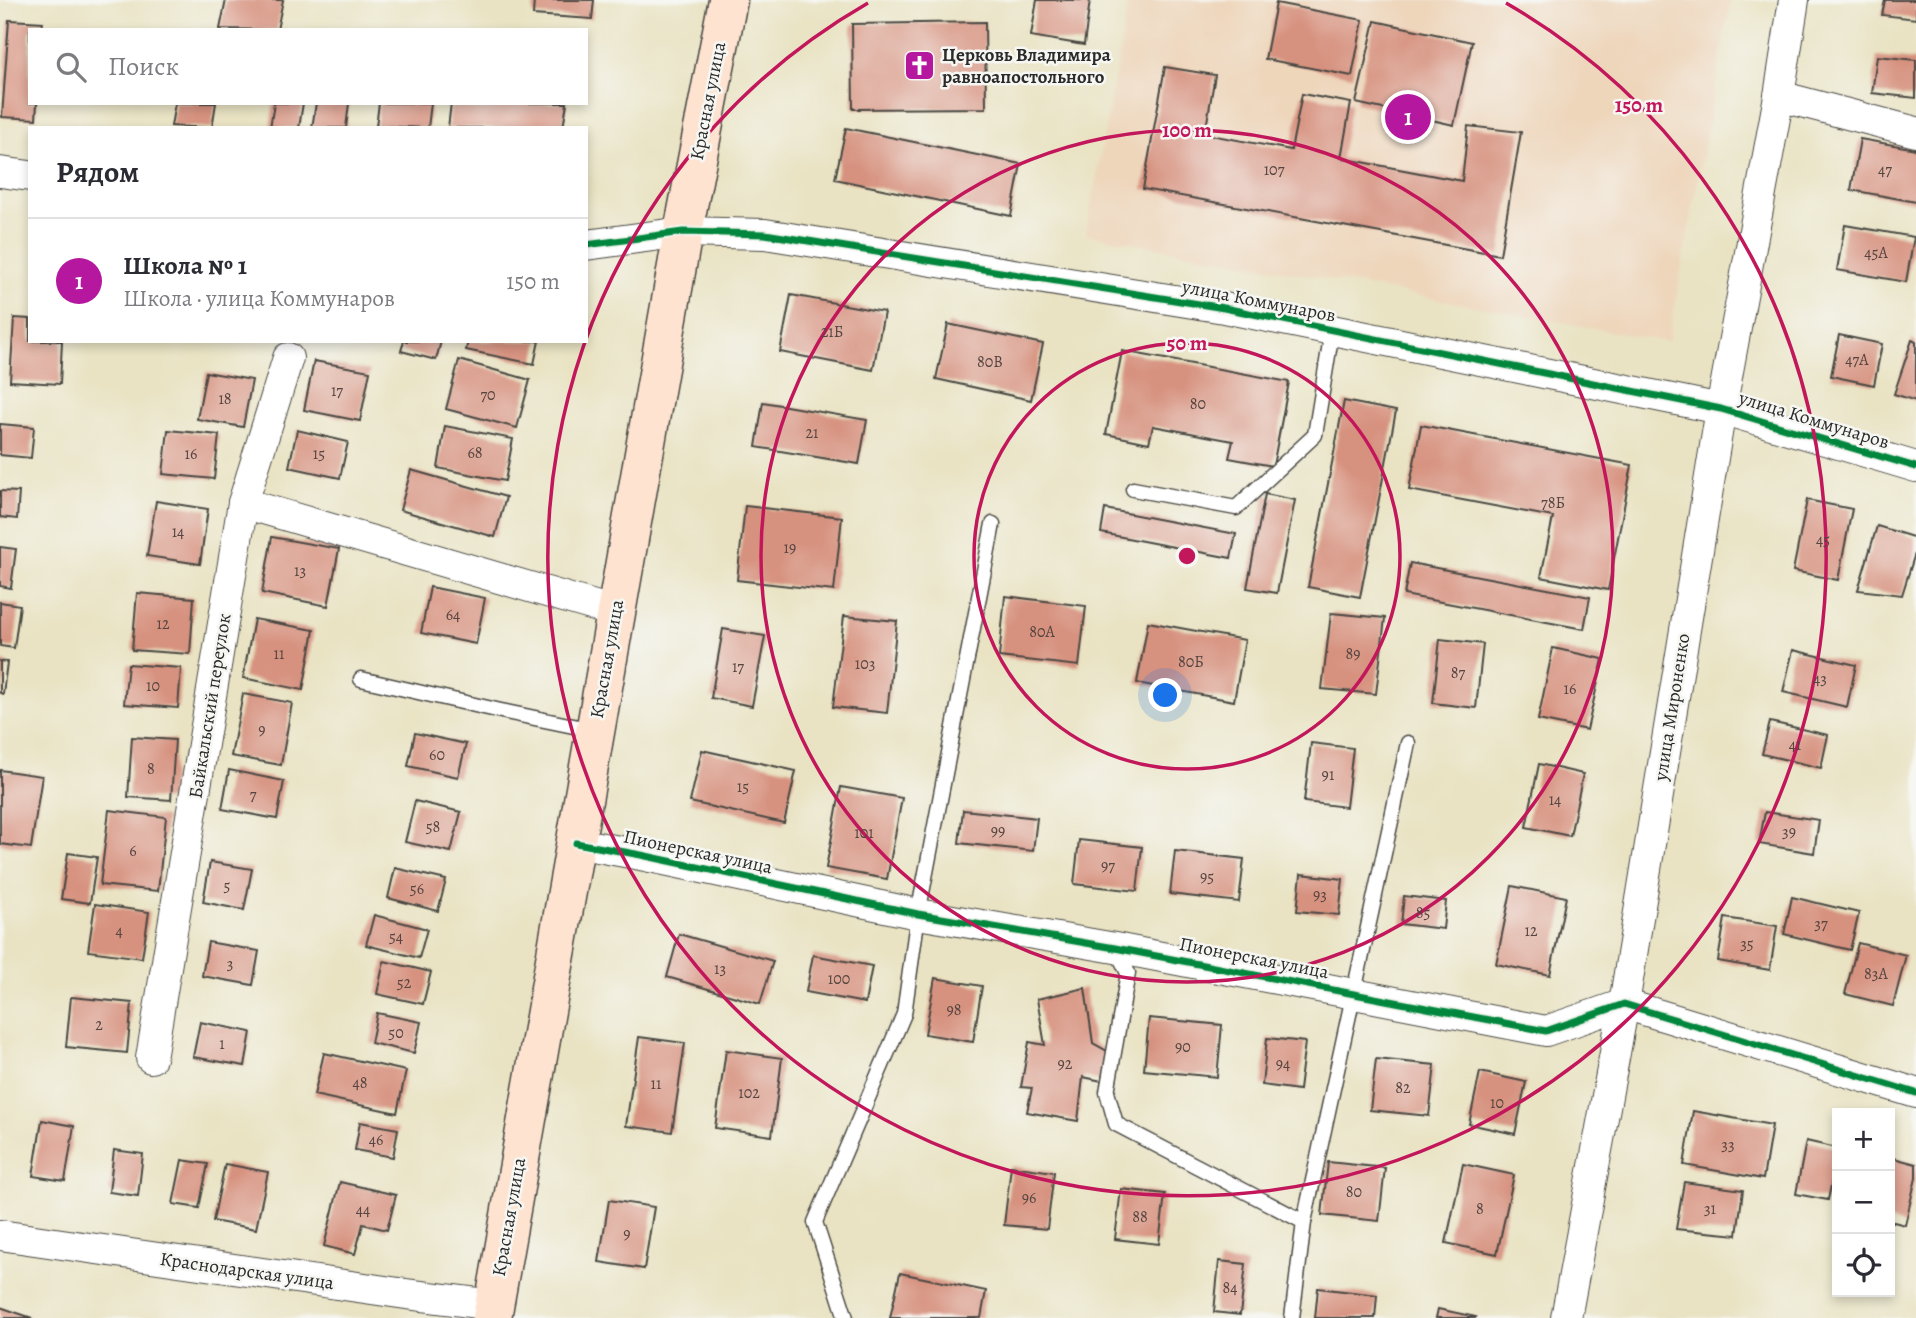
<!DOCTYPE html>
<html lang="ru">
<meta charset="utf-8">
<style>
:root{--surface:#fff;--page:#f2f2f3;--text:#2b2b33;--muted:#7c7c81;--line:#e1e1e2;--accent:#b5179e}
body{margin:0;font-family:Alegreya,serif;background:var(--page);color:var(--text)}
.controls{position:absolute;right:21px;bottom:21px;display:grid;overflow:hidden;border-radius:0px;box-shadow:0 4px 10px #0003}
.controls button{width:63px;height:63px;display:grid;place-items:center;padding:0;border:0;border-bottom:2px solid var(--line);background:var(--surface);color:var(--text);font:35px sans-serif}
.you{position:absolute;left:1166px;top:696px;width:24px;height:24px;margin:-18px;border:5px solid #fff;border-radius:50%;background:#1a73e8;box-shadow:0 0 0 10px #1a73e833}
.badge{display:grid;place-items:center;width:46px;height:46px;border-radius:50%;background:var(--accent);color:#fff;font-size:23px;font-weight:700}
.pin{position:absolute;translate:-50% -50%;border:4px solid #fff;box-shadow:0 2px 7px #0006}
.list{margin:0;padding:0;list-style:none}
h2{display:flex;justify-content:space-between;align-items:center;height:91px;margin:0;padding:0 28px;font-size:30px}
h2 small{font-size:23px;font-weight:400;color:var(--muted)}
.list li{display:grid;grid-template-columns:46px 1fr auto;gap:21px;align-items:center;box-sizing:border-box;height:126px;padding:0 28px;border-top:2px solid var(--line)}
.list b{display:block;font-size:26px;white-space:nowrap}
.list p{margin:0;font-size:23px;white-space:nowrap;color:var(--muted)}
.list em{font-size:23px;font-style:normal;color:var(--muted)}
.icon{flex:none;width:38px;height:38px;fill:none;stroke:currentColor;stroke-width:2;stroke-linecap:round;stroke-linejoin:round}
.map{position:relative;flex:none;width:1916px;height:1318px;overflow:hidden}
.search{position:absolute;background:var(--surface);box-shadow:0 4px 10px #0003;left:28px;top:28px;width:560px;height:77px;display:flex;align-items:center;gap:18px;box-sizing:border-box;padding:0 24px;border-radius:0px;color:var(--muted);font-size:26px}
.panel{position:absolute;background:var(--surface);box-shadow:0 4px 10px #0003;left:28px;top:126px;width:560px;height:217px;border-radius:0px}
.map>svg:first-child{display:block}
</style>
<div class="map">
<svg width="1916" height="1318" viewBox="0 0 1916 1318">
<rect width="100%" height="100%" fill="#f6f6f2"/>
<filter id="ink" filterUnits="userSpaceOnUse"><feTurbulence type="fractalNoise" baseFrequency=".0143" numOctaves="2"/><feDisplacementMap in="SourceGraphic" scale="14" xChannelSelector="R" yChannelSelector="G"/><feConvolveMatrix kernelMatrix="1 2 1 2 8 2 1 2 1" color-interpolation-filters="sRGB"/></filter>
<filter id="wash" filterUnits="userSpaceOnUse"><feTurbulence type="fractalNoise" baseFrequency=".00686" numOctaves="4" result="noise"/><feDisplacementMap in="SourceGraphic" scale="28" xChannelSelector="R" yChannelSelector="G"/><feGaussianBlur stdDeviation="1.57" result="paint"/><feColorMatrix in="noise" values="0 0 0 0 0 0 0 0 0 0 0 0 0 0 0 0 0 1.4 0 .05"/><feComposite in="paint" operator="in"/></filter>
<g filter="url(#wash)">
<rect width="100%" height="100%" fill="#e9e3c3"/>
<polygon fill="#eed6bb" points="1129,0 1731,0 1668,342 1086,234"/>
<g id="blocks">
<g fill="#d7927f">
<polygon points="226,0 283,0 277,30 220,29"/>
<polygon points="534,0 594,0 592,19 533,15"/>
<polygon points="1037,0 1090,0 1084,45 1031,36"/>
<polygon points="1885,0 1916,0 1916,19 1882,15"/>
<polygon points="1276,3 1363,20 1352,76 1265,59"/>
<polygon points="9,20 43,22 42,30 30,30 30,103 37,103 36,119 2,117"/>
<polygon points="1375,21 1472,42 1454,125 1356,103"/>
<polygon points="985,22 986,108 853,109 852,24"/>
<polygon points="1877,56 1916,60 1916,98 1872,93"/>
<polygon points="1165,67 1215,75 1205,134 1291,150 1302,94 1351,103 1341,158 1462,181 1468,126 1521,132 1500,255 1143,189"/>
<polygon points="175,103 216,103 212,128 171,126"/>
<polygon points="274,103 303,103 299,128 270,128"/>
<polygon points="316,103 349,103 346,128 312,128"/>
<polygon points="379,103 431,103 428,128 376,126"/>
<polygon points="451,103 567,103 563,128 448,128"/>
<polygon points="846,128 1021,164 1011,216 835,179"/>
<polygon points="1860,139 1916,149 1916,202 1851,190"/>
<polygon points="1845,225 1914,237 1906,282 1837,270"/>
<polygon points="791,295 884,312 873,370 780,352"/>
<polygon points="14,318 30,319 30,341 62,341 60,384 10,381"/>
<polygon points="948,324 1043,344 1031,400 936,379"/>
<polygon points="1839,335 1882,344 1874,385 1831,376"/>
<polygon points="1912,340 1916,342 1916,401 1894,394"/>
<polygon points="404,341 441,341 436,360 401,351"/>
<polygon points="468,341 539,341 534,364 466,350"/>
<polygon points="1122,351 1289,382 1273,466 1229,458 1233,441 1153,426 1149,443 1106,434"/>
<polygon points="459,360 530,380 517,428 446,409"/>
<polygon points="314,361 370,371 360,421 304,410"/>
<polygon points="206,372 252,380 243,427 197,419"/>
<polygon points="1344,401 1396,411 1360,597 1308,587"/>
<polygon points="763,402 867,420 859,464 756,447"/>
<polygon points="0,424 34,427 31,458 0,455"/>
<polygon points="1421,425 1632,465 1608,590 1541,577 1553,517 1409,490"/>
<polygon points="445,426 513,439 505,481 438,468"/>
<polygon points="168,430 219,435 214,479 163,474"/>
<polygon points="297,430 348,442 340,478 289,467"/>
<polygon points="411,470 506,497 495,537 400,510"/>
<polygon points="0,491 19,492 17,519 0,517"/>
<polygon points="1265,494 1295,500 1277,593 1247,588"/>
<polygon points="1807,500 1852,509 1838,580 1793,571"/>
<polygon points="156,501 208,509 200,564 147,556"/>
<polygon points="745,506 842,517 834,591 737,580"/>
<polygon points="1105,509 1236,534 1231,558 1101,533"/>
<polygon points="1877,526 1916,538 1916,550 1902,595 1858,590"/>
<polygon points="272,537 339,549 328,606 262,593"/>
<polygon points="0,547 16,549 11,588 0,586"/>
<polygon points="1410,563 1590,597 1584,629 1404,595"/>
<polygon points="430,587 485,598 476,644 421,633"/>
<polygon points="137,593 194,598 190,654 132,650"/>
<polygon points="1005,596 1086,606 1079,666 999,657"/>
<polygon points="0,602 20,605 14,648 0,646"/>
<polygon points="1331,613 1385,618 1376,694 1322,689"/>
<polygon points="844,616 897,621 887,713 833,707"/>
<polygon points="254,619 314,630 303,690 243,678"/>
<polygon points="1148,622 1245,640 1234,701 1137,683"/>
<polygon points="723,629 765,636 752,706 711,698"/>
<polygon points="1440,639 1483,644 1476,708 1433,703"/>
<polygon points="1553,648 1603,659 1587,730 1538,720"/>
<polygon points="1793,650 1856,665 1847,707 1783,692"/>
<polygon points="0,661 7,662 3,694 0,693"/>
<polygon points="128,664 181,668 178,708 124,704"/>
<polygon points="243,694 292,703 281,765 231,756"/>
<polygon points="1770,722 1828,735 1821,768 1762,754"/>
<polygon points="415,733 466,744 458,777 408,766"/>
<polygon points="132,737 175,740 171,800 128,797"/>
<polygon points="1311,743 1353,748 1346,807 1304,802"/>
<polygon points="702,750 796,771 784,823 690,802"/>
<polygon points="1539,764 1583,774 1570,836 1526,827"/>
<polygon points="0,770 42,776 31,848 0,844"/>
<polygon points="229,770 284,781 277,819 222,809"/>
<polygon points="841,787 902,798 887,879 826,868"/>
<polygon points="415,801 461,812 451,852 405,842"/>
<polygon points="109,810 166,817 158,891 100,885"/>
<polygon points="963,810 1037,818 1033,851 959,843"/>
<polygon points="1765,812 1819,820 1814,853 1759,844"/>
<polygon points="1079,840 1142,847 1137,891 1074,884"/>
<polygon points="1175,851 1244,859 1239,902 1170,894"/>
<polygon points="68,853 97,857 90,903 61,899"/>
<polygon points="210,862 252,869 244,910 203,902"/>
<polygon points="395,868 446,880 438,911 388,898"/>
<polygon points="1301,874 1343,879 1339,915 1297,911"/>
<polygon points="1512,886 1566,897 1550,975 1496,964"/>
<polygon points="1404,896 1446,901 1443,929 1401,924"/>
<polygon points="1792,897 1859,913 1850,950 1784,934"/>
<polygon points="95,904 149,912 142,958 88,951"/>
<polygon points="374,915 427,929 419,958 366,945"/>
<polygon points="1725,918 1777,926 1770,970 1718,961"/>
<polygon points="679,934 773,961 760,1004 667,977"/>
<polygon points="208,942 259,951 253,985 202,976"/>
<polygon points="1858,943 1906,955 1893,1006 1845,994"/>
<polygon points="813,955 872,966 865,1003 806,992"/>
<polygon points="384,961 431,972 423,1004 377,994"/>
<polygon points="935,978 982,986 973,1042 925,1034"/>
<polygon points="1085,988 1093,1043 1107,1051 1102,1081 1083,1077 1078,1121 1027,1112 1032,1088 1021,1087 1029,1042 1045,1045 1037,999"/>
<polygon points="71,997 132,1003 127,1053 66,1047"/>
<polygon points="377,1013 421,1022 414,1053 371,1043"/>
<polygon points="1149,1018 1222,1025 1217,1077 1144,1070"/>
<polygon points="200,1022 251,1032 245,1066 193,1057"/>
<polygon points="639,1037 685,1043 672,1132 626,1126"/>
<polygon points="1267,1038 1305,1042 1299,1090 1262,1085"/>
<polygon points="726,1050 782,1058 772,1136 715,1128"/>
<polygon points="324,1053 406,1071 397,1113 314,1095"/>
<polygon points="1376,1059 1435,1065 1429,1116 1370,1110"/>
<polygon points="1480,1072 1526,1082 1515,1134 1469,1124"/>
<polygon points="1693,1111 1772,1125 1763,1179 1684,1165"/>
<polygon points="42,1120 74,1126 65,1181 33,1176"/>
<polygon points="360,1122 398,1129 393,1157 355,1150"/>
<polygon points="1806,1141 1837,1148 1837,1156 1828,1200 1796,1194"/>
<polygon points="114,1150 143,1154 138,1196 109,1192"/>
<polygon points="1890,1157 1916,1164 1916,1178 1905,1225 1890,1221"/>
<polygon points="182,1160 208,1164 199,1208 173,1204"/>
<polygon points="1328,1162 1385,1168 1379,1221 1322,1215"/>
<polygon points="225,1164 268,1172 256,1229 213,1221"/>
<polygon points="1463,1164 1514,1175 1497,1254 1446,1243"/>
<polygon points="1011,1166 1054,1172 1047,1229 1004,1225"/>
<polygon points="340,1182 396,1195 387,1230 363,1224 355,1254 324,1246"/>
<polygon points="1684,1182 1743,1190 1737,1235 1676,1229"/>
<polygon points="1121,1189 1165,1194 1159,1244 1115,1239"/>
<polygon points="609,1200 654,1207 644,1269 599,1262"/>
<polygon points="1219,1261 1246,1264 1240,1315 1214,1312"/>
<polygon points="900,1273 986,1291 981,1318 890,1318"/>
<polygon points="1318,1288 1377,1295 1375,1318 1315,1318"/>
<polygon points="0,1307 32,1318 0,1318"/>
<polygon points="1438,1309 1476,1317 1475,1318 1436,1318"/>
</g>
</g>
</g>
<g filter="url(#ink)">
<use href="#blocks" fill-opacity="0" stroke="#484742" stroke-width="2"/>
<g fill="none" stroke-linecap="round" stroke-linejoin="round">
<defs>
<g id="lane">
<polyline points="1133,489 1236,508 1315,435 1332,331"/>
<polyline points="361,679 501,711 593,730"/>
<polyline points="1116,949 1128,973 1107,1092 1116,1124 1304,1222"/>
<polyline points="846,1318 815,1222 904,1014 918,914 993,524"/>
<polyline points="1292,1318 1304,1222 1408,743"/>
</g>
<g id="street">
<polyline points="1779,96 1916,132"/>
<polyline points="0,172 30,176"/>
<polyline points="586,245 683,232 765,234 1224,308 1721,409 1916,467"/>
<polyline points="243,503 615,612"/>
<polyline points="576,843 641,855 918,914 1115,948 1546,1031 1624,1004 1916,1093"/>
<polyline points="151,1058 243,503 288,358"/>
<polyline points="0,1235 406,1294 494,1305"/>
<polyline points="1566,1318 1624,1004 1721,409 1779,96 1794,0"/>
</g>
<polyline id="secondary" points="492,1318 683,232 728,0"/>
</defs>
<use href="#lane" stroke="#484742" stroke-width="17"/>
<use href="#street" stroke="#484742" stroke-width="32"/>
<use href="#secondary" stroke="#484742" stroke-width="41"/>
<use href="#lane" stroke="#fff" stroke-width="14"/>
<use href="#street" stroke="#fff" stroke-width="30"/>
<use href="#secondary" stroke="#fee3d1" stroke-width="38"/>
<defs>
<g id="cycleway">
<polyline points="586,245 683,232 765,234 1224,308 1721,409 1916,467"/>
<polyline points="576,843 641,855 918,914 1115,948 1546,1031 1624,1004 1916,1093"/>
</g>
</defs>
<use href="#cycleway" stroke="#f6f6f2" stroke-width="11"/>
<use href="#cycleway" stroke="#00873e" stroke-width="7"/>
</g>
</g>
<g fill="none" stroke="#c2185b" stroke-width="3.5">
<circle cx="1187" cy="556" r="213"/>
<circle cx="1187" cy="556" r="426"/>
<path d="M1506 3A639 639 0 1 1 868 3"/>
</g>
<defs>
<symbol id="church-square" viewBox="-11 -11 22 22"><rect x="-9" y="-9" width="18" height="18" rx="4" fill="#b5179e" stroke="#f6f6f2"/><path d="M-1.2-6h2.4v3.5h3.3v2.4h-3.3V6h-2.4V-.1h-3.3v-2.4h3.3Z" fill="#fff"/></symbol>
</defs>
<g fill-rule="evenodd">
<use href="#church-square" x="902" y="48" width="35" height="35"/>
</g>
<g text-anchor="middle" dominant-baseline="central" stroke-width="5" stroke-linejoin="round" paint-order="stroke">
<g font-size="16" fill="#564540">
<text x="1274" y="170">107</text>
<text x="1885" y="170">47</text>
<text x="1876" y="253">45А</text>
<text x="832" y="332">21Б</text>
<text x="1857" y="360">47А</text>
<text x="990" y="362">80В</text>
<text x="337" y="391">17</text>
<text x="488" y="395">70</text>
<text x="225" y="399">18</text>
<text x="1198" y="404">80</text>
<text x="812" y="433">21</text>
<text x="475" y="453">68</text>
<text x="191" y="454">16</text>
<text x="319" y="454">15</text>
<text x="1553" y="503">78Б</text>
<text x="178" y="532">14</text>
<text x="1823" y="540">45</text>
<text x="790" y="548">19</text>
<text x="300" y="571">13</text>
<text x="453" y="615">64</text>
<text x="163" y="624">12</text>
<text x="1042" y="632">80А</text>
<text x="279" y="654">11</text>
<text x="1353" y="654">89</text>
<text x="1191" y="662">80Б</text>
<text x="865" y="664">103</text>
<text x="738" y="667">17</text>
<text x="1458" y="673">87</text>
<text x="1820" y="679">43</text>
<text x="153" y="686">10</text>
<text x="1570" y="689">16</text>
<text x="262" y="730">9</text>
<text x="1795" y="745">41</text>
<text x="437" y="755">60</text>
<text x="151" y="769">8</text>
<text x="1328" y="775">91</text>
<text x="743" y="787">15</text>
<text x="253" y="795">7</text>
<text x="1555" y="800">14</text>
<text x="433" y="827">58</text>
<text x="998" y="831">99</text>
<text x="1789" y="832">39</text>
<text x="864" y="833">101</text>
<text x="133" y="851">6</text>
<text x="1108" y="866">97</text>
<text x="1207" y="877">95</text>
<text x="227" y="886">5</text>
<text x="417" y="889">56</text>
<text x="1320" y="895">93</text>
<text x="1423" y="913">85</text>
<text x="1821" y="924">37</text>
<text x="119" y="931">4</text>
<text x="1531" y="931">12</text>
<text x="396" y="937">54</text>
<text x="1747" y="944">35</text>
<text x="230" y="964">3</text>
<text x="720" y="969">13</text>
<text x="1876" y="974">83А</text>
<text x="839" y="979">100</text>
<text x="404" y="983">52</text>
<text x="954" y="1010">98</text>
<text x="99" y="1025">2</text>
<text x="396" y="1033">50</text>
<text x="222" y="1044">1</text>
<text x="1183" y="1047">90</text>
<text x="1065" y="1064">92</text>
<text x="1283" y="1064">94</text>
<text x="360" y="1083">48</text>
<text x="656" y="1084">11</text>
<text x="1403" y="1088">82</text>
<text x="749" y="1093">102</text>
<text x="1497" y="1103">10</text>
<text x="376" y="1140">46</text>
<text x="1728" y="1145">33</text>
<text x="1354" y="1192">80</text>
<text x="1029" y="1198">96</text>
<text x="1480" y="1209">8</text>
<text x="1710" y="1209">31</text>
<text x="363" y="1210">44</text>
<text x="1140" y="1217">88</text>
<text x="627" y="1234">9</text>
<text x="1230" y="1288">84</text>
</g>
<g font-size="19" font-weight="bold" fill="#2b2b2b" stroke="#f6f6f2" text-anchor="start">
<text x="942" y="55">Церковь Владимира<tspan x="942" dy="22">равноапостольного</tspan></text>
</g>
<g font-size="19" fill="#2b2b2b" stroke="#f6f6f2">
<text transform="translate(708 101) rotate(-79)">Красная улица</text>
<text transform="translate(1259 301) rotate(11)">улица Коммунаров</text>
<text transform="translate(1814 420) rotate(17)">улица Коммунаров</text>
<text transform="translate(607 659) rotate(-80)">Красная улица</text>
<text transform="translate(210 706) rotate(-81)">Байкальский переулок</text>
<text transform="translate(1672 707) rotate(-81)">улица Мироненко</text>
<text transform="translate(698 852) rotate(12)">Пионерская улица</text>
<text transform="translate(1254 958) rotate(11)">Пионерская улица</text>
<text transform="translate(509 1217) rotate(-80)">Красная улица</text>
<text transform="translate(247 1271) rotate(8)">Краснодарская улица</text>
</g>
</g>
<circle cx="1187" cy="556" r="10" fill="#c2185b" stroke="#f6f6f2" stroke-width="3.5"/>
<g font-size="21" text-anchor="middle" font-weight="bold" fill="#c2185b" stroke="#f6f6f2" stroke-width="5" stroke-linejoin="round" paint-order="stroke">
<text x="1639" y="112">150 m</text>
<text x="1187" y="137">100 m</text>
<text x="1187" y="350">50 m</text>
</g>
</svg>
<div class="controls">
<button>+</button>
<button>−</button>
<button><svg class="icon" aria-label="locate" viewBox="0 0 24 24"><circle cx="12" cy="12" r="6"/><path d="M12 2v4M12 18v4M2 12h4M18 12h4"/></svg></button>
</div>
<div class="you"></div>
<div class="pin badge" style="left:1408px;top:117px">1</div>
<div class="search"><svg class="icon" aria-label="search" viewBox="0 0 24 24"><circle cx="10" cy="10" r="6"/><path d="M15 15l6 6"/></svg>Поиск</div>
<section class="panel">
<h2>Рядом<small></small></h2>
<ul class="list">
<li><span class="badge">1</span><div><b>Школа № 1</b><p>Школа · улица Коммунаров</p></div><em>150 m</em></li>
</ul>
</section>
</div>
